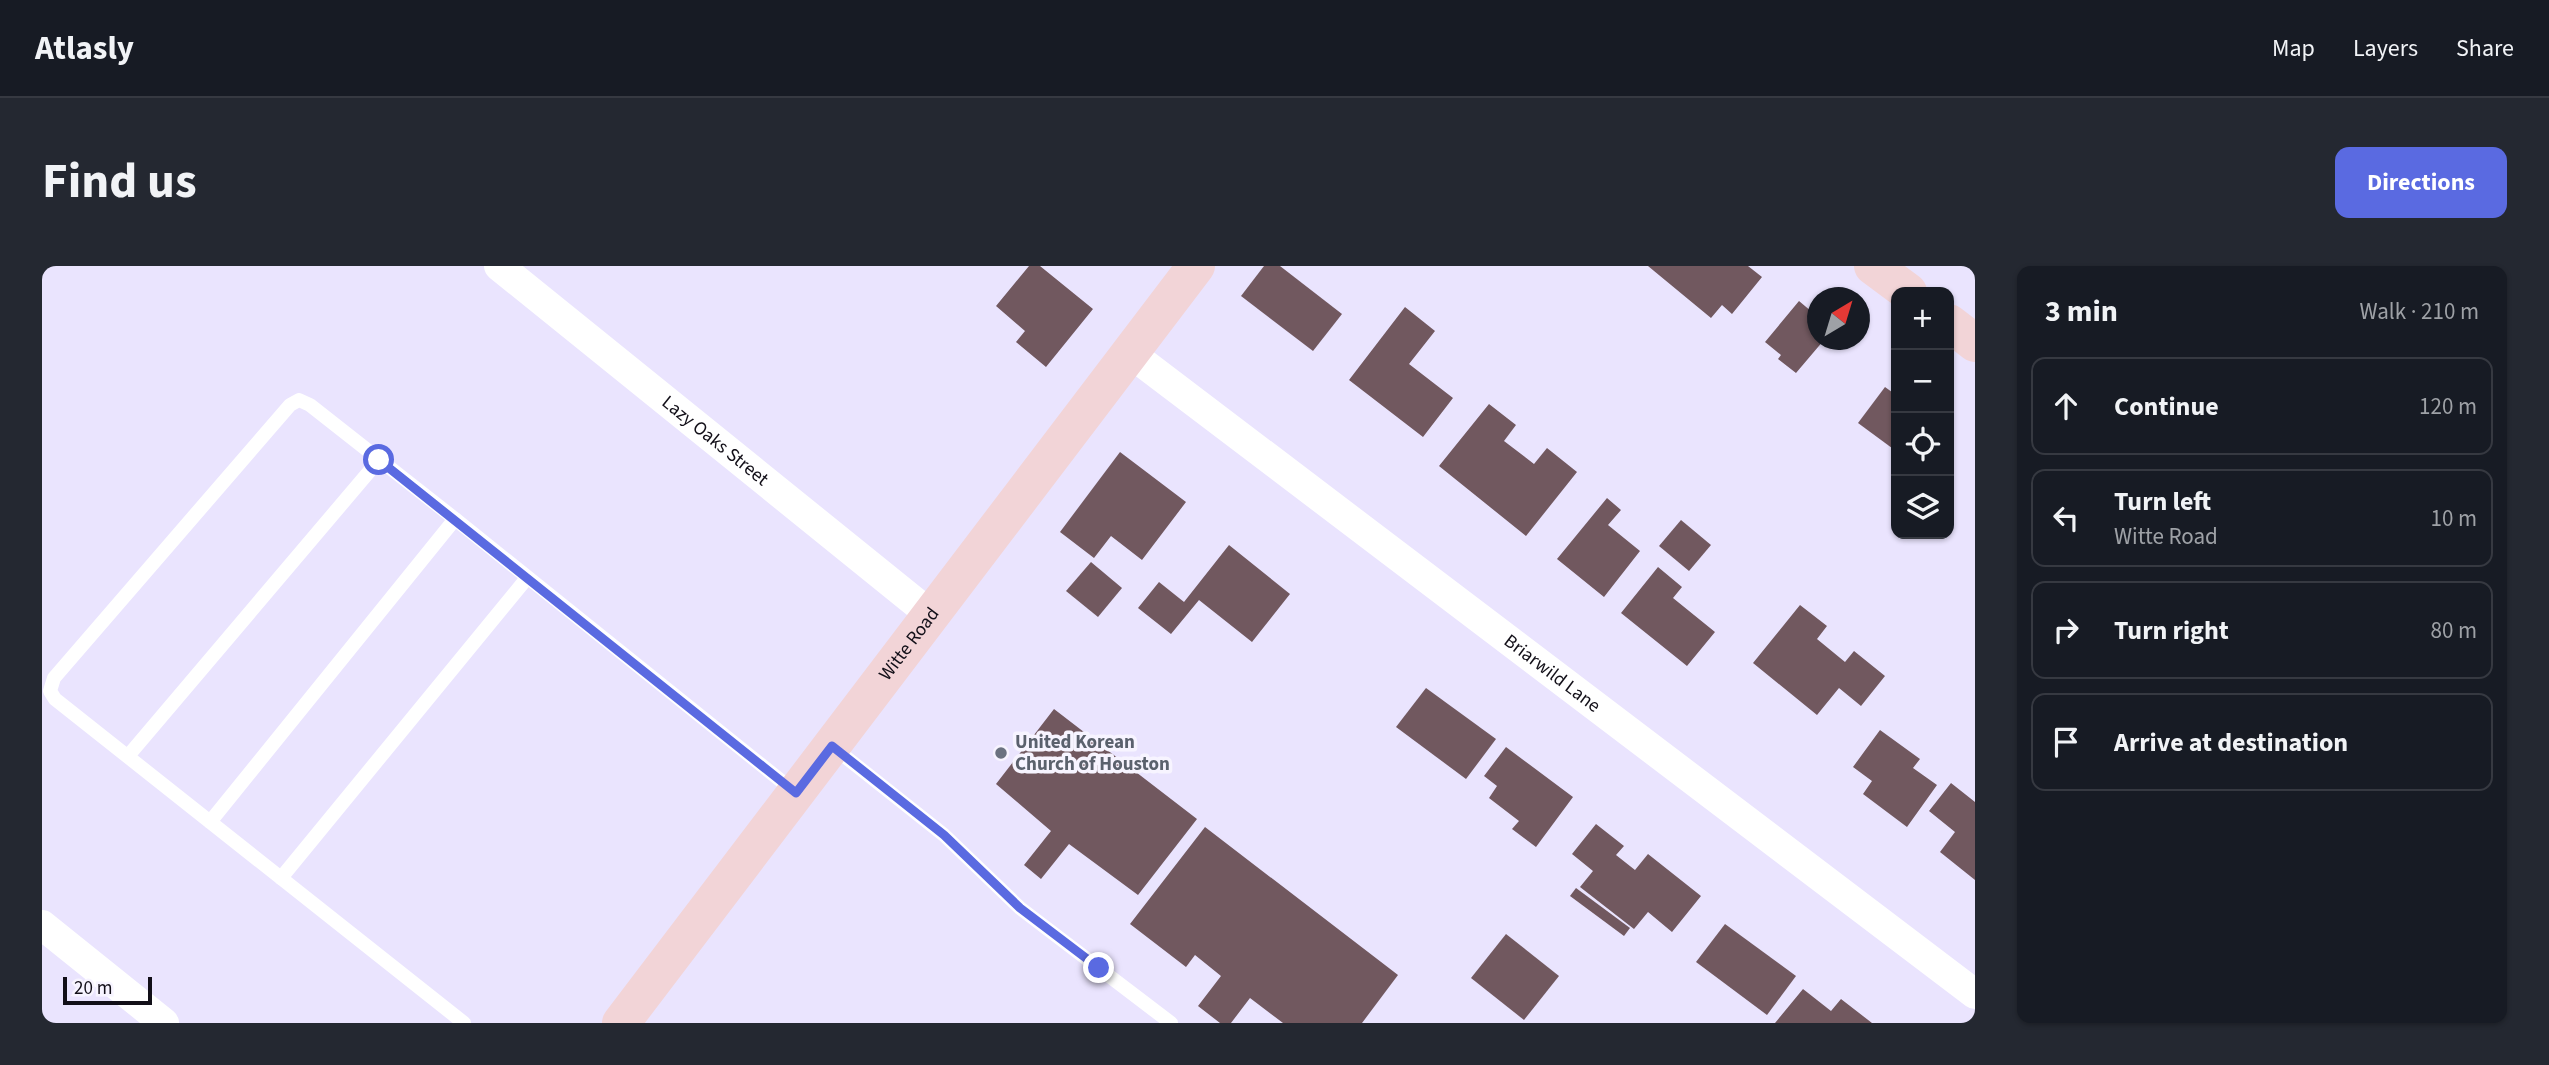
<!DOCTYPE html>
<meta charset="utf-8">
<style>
:root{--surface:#171b24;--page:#242831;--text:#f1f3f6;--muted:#9ea1a6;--line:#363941;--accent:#5a6ae1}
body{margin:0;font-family:"Source Sans 3",sans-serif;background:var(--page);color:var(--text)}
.controls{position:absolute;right:21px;top:21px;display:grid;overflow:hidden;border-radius:14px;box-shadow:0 2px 5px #0004}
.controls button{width:63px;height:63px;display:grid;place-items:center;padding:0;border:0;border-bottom:2px solid var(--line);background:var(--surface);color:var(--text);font:35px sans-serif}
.compass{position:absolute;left:1765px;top:21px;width:63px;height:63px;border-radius:50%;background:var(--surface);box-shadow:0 2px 5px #0004;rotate:38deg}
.scale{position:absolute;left:21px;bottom:18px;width:89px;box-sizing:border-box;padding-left:7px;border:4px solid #120f18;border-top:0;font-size:19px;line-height:24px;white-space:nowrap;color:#120f18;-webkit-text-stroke:5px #f7f4ff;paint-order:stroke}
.stop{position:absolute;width:21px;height:21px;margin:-16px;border:5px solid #5a6ae1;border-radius:50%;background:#fff}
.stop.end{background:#5a6ae1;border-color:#fff;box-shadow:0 2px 7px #0008}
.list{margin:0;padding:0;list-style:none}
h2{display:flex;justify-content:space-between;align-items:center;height:91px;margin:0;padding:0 28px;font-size:30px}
h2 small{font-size:23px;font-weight:400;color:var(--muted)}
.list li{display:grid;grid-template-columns:46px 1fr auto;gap:21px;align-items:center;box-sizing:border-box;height:98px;margin:0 14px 14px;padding:0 14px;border:2px solid var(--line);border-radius:14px}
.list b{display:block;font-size:26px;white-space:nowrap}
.list p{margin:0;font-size:23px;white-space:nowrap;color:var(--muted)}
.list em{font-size:23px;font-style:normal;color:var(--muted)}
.icon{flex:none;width:38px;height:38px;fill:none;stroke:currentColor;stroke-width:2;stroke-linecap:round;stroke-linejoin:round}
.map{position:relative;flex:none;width:1933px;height:757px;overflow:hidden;border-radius:14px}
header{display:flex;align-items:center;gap:42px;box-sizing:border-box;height:98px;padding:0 35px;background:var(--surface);border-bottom:2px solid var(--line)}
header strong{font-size:33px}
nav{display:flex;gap:38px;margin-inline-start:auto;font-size:24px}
.intro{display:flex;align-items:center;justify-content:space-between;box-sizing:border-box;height:168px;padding:0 42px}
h1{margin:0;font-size:49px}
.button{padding:18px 32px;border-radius:14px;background:var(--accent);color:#fff;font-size:24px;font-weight:700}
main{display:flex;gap:42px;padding:0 42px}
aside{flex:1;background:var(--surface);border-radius:14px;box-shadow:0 2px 5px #0004}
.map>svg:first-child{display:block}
</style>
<header>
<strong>Atlasly</strong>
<nav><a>Map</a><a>Layers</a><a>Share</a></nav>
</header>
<div class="intro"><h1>Find us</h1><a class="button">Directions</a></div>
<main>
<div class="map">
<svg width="1933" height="757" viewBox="0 0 1933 757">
<rect width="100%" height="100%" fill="#eae4fe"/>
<g fill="#71585f">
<polygon points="987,0 998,0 1051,43 1004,101 974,76 983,65 954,40"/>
<polygon points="1222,0 1238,0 1300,48 1271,85 1199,30"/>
<polygon points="1606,0 1706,0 1720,11 1690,48 1680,39 1669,52"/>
<polygon points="1757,35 1776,51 1776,74 1782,74 1754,107 1736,93 1739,89 1723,76"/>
<polygon points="1363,41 1393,65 1367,98 1411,132 1381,171 1307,114"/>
<polygon points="1843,121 1854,129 1854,185 1816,157"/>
<polygon points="1447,138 1474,159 1462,175 1492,198 1505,182 1535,206 1484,270 1397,200"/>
<polygon points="1078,186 1144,236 1100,294 1069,270 1052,292 1018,266"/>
<polygon points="1565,232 1579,244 1566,259 1598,285 1562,331 1515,293"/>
<polygon points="1639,254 1669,279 1647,305 1617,280"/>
<polygon points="1187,279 1248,328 1210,376 1157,334 1129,368 1096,342 1117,316 1142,336"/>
<polygon points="1049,296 1080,322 1056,351 1024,325"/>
<polygon points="1616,301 1640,321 1631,332 1673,366 1645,400 1579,347"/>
<polygon points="1758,339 1785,360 1775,373 1803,396 1812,385 1843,410 1819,440 1797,422 1775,449 1711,397"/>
<polygon points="1384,422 1454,473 1424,513 1354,461"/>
<polygon points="1012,443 1155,553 1096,629 1027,578 999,613 982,599 1009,565 954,518"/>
<polygon points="1838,464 1878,493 1871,502 1895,519 1865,561 1821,528 1830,515 1811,501"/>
<polygon points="1464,481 1531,531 1494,581 1470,563 1477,555 1447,532 1455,520 1442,510"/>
<polygon points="1909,517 1933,536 1933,614 1898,586 1913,566 1887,545"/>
<polygon points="1554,558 1582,580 1574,589 1593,604 1606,588 1659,630 1630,666 1606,646 1592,663 1538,621 1551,605 1530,588"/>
<polygon points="1163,561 1356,709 1320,757 1241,757 1208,732 1189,757 1178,757 1156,740 1179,710 1153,689 1144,701 1088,658"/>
<polygon points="1534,622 1588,662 1582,670 1528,630"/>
<polygon points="1683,658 1754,710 1725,749 1654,696"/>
<polygon points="1464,668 1517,710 1482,754 1429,712"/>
<polygon points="1761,723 1789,745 1799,733 1830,757 1733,757"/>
</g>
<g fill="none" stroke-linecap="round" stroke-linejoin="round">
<g stroke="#fff" stroke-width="14">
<polyline points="413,253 753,526"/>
<polyline points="791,481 902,569 978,642 1129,757"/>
<polyline points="86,490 337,194"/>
<polyline points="168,556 413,253 268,139 257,134 248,139 12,412 8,425 13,433 422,757"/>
<polyline points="239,612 485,312"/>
</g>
<g stroke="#fff" stroke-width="30">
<path id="s1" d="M457,0L889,349"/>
<path id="s2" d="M1088,87L1933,728"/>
<polyline points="0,659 122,757"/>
</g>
<g stroke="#f2d4d7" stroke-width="38">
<polyline points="1831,0 1866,26"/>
<polyline points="1907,57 1933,77"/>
<path id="s3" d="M579,757L1154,0"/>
</g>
</g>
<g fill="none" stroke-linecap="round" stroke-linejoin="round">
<polyline stroke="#5a6ae1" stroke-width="9" points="337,194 754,527 790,480 902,569 978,642 1057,702"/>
</g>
<circle fill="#6b7280" stroke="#f7f4ff" stroke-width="2.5" cx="959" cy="487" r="7"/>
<g text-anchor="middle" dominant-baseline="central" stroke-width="7" stroke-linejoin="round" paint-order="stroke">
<g font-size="19" fill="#120f18" stroke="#f7f4ff">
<text stroke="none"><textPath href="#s1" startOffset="278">Lazy Oaks Street</textPath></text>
<text stroke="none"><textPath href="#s3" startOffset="476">Witte Road</textPath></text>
<text stroke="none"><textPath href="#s2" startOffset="530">Briarwild Lane</textPath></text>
</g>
<g font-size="19" font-weight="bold" fill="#5b616d" stroke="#f7f4ff" text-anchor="start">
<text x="973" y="476">United Korean<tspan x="973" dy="22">Church of Houston</tspan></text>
</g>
</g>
</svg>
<div class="controls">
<button>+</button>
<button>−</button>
<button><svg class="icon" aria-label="locate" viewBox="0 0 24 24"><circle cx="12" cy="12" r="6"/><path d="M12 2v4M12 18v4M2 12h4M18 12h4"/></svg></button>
<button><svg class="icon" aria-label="layers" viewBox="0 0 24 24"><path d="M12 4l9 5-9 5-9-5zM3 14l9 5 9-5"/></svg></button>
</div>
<svg class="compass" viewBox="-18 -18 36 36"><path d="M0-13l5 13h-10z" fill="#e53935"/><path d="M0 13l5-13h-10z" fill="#9ea1a6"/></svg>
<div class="scale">20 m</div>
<div class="stop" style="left:337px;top:194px"></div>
<div class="stop end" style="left:1057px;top:702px"></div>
</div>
<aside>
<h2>3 min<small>Walk · 210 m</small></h2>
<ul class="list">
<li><svg class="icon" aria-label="ahead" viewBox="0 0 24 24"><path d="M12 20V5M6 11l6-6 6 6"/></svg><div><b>Continue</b></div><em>120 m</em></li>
<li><svg class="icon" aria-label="left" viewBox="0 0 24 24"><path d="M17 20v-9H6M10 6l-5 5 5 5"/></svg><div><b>Turn left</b><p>Witte Road</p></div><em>10 m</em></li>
<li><svg class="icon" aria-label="right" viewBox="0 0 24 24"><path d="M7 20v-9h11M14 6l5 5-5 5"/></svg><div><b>Turn right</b></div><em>80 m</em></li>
<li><svg class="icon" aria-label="arrive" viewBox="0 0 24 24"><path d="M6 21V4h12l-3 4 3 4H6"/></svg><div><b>Arrive at destination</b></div></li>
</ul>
</aside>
</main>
